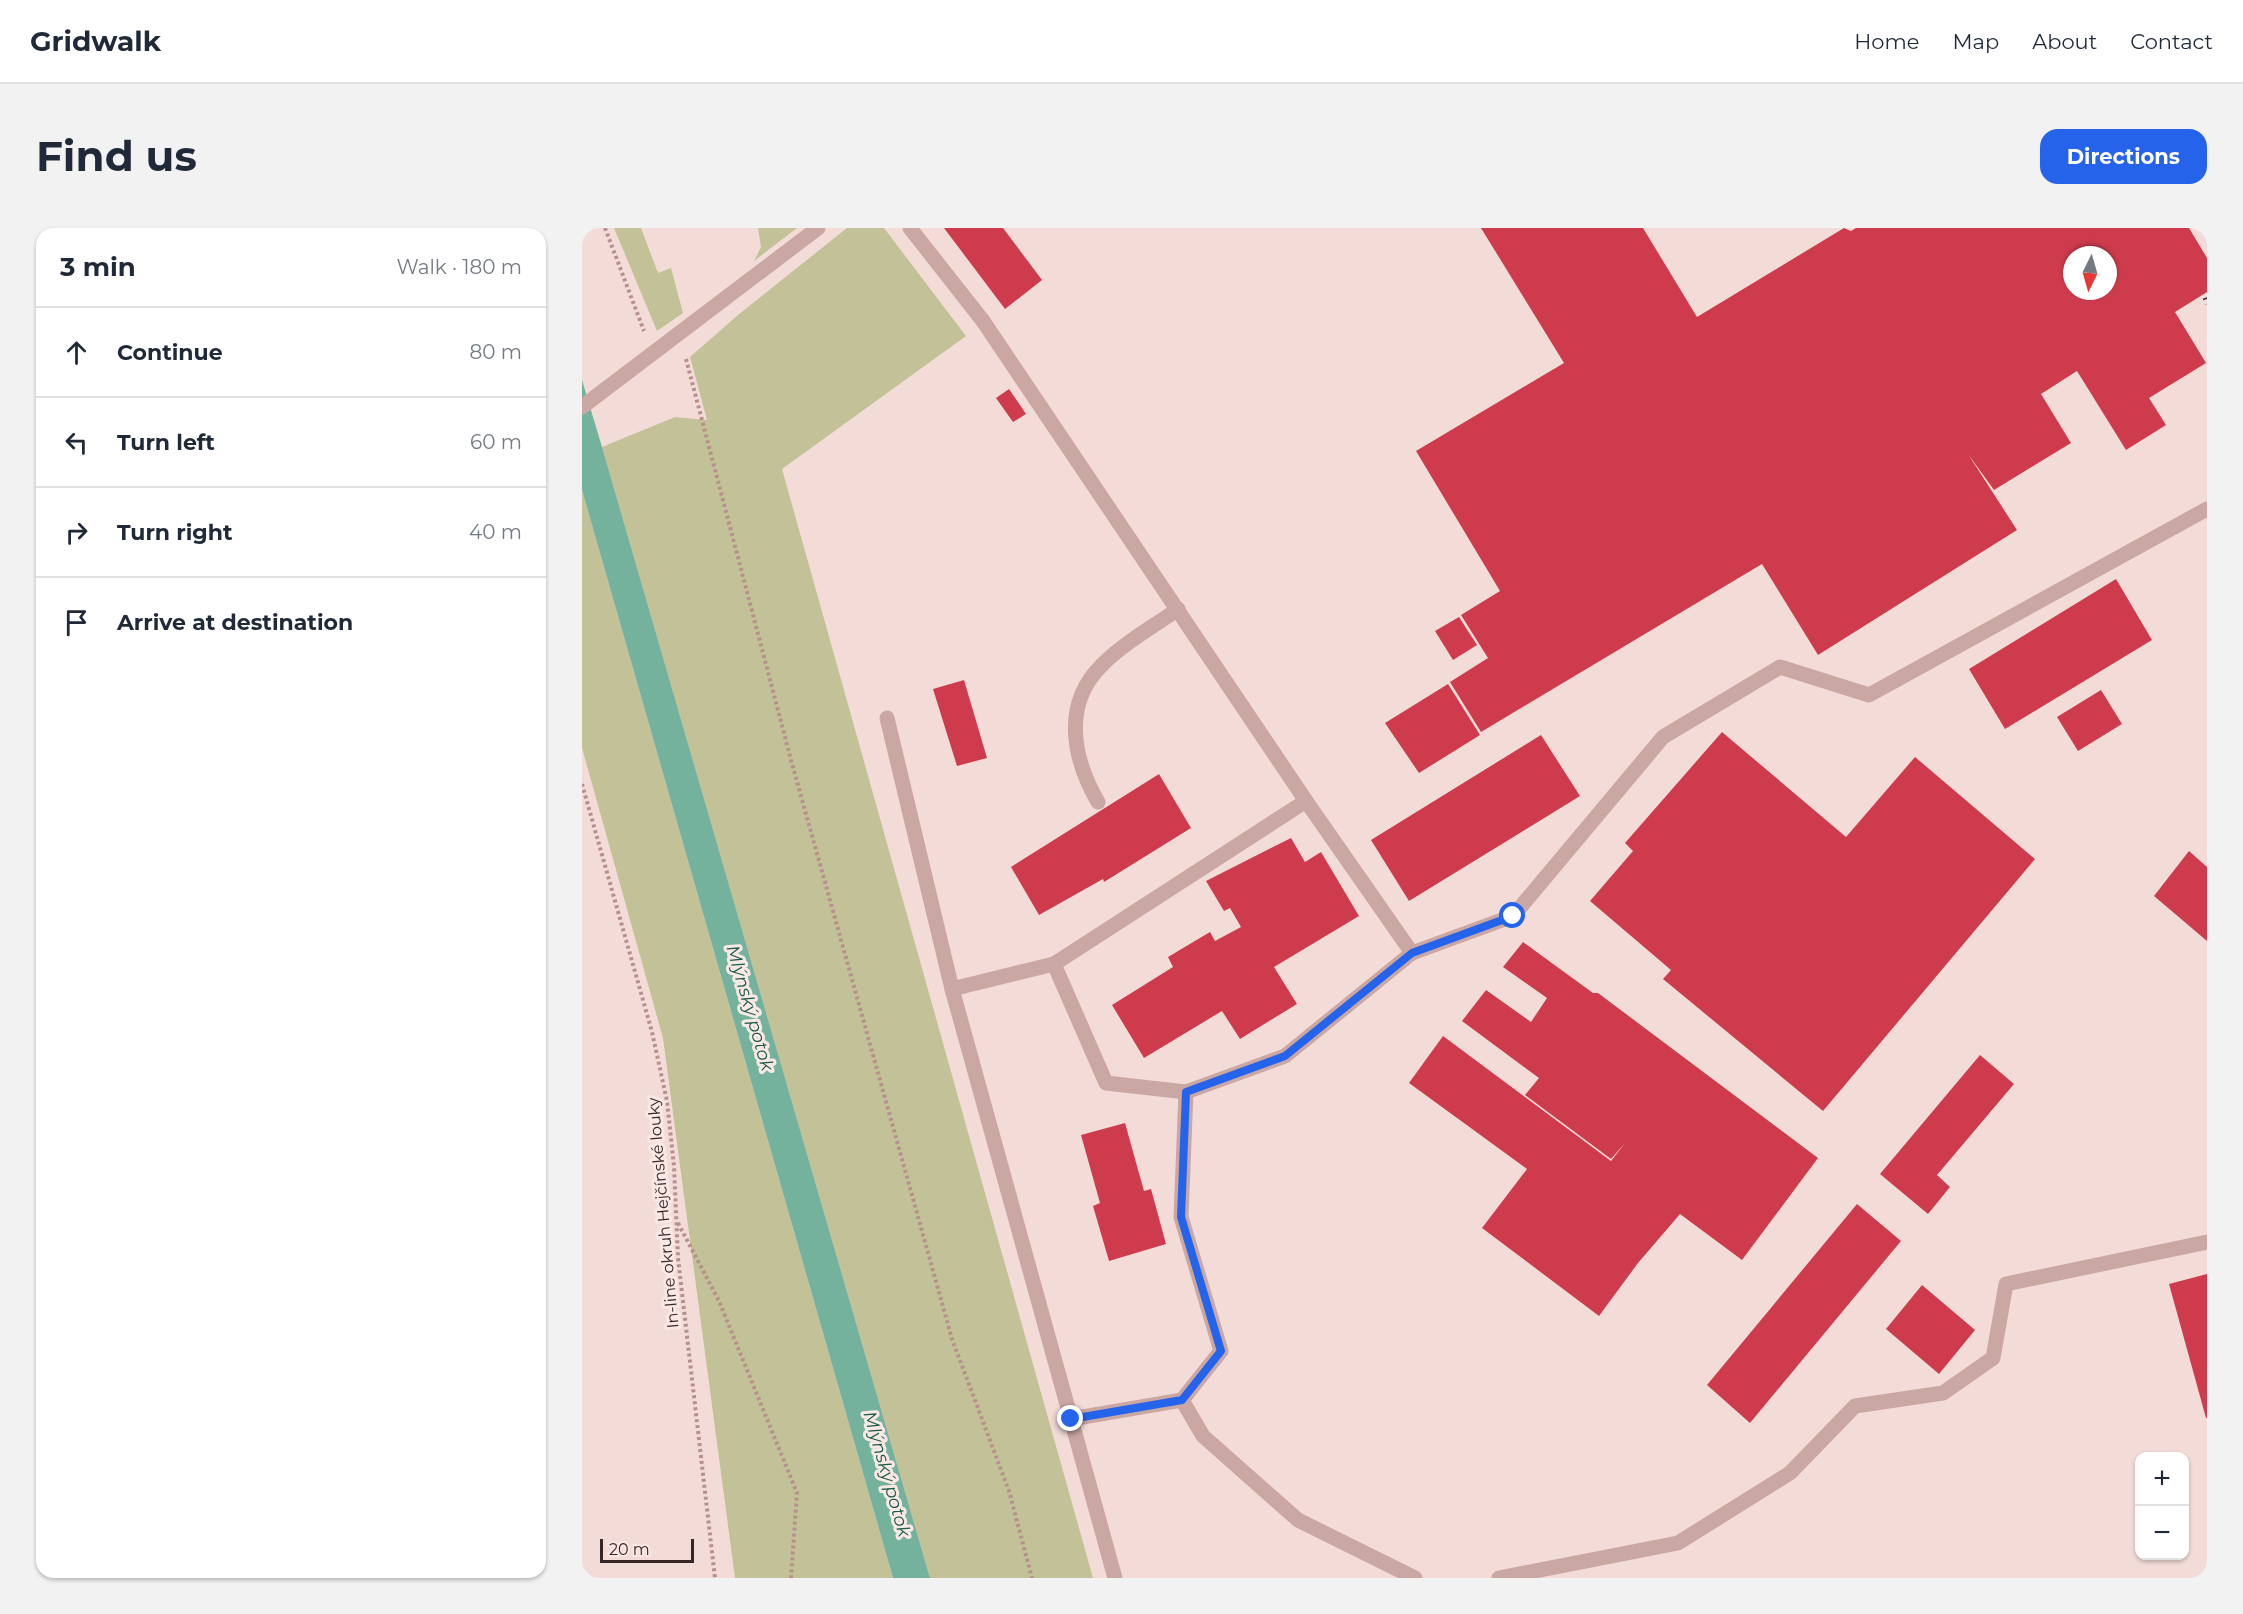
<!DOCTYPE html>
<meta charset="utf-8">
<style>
:root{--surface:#fff;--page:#f2f2f3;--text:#1f2937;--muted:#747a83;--line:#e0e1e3;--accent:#2563eb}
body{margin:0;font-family:Montserrat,sans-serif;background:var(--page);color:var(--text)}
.controls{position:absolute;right:18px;bottom:18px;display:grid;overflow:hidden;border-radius:12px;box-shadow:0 2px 4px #0004}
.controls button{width:54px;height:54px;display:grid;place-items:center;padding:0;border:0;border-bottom:2px solid var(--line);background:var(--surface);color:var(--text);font:30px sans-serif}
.compass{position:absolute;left:1481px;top:18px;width:54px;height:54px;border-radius:50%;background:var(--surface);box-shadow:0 2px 4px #0004;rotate:185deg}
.scale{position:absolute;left:18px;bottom:15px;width:94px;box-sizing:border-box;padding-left:6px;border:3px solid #362627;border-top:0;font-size:16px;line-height:21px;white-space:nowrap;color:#362627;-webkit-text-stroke:4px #fae8e5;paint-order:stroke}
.stop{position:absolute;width:18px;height:18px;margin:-14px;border:4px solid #2563eb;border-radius:50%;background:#fff}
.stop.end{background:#2563eb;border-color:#fff;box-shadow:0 2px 6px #0008}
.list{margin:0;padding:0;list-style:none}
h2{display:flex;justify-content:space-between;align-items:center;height:78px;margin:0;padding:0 24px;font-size:26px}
h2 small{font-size:20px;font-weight:400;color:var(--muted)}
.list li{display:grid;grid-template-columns:39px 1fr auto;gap:18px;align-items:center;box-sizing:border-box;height:90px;padding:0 24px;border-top:2px solid var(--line)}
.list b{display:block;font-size:22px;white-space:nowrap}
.list em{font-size:20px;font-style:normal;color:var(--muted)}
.icon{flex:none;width:33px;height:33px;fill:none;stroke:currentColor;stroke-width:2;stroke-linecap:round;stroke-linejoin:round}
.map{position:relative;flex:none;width:1625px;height:1350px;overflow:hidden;border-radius:18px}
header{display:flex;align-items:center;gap:36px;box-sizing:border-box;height:84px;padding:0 30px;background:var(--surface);border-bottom:2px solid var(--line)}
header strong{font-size:28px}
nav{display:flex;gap:33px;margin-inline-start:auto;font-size:21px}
.intro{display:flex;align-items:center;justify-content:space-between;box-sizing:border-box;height:144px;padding:0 36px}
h1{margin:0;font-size:42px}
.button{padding:15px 27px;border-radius:18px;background:var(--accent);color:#fff;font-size:21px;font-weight:700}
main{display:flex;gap:36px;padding:0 36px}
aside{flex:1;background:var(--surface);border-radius:18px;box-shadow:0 2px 4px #0004}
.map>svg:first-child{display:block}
</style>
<header>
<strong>Gridwalk</strong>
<nav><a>Home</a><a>Map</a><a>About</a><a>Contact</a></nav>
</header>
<div class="intro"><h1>Find us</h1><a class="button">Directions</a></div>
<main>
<aside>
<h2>3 min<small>Walk · 180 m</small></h2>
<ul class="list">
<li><svg class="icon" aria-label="ahead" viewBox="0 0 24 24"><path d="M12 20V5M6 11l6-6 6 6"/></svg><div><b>Continue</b></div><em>80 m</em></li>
<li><svg class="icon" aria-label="left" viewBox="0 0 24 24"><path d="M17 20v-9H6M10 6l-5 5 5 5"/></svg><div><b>Turn left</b></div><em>60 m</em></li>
<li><svg class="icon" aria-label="right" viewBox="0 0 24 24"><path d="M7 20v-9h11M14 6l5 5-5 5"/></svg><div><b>Turn right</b></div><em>40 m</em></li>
<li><svg class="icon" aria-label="arrive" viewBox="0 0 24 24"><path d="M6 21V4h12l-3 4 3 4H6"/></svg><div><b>Arrive at destination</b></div></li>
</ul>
</aside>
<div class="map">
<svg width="1625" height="1350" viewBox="0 0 1625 1350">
<rect width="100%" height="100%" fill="#f3dcd8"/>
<g fill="#c3c197">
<polygon points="32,0 59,0 76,45 89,40 101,85 75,103"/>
<polygon points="176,0 215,0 172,33 179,19"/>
<polygon points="265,0 302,0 384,108 200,241 511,1350 348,1350 20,219 93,189 125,192 108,129 156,87"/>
<polygon points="0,262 276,1228 311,1350 153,1350 81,810 0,520"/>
</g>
<polygon fill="#75b29e" points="0,152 20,219 348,1350 311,1350 0,262"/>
<g fill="#ce3b4d" fill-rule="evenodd">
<polygon points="362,0 421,0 460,52 423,81"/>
<path d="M899,0H1061L1115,89L1262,0L1269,3L1274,0H1607L1625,30V64L1593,84L1624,135L1567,170L1584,197L1544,222L1495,143L1459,166L1489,215L1412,262L1386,226L1435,302L1236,427L1180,336L899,504L868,454L906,430L879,387L918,363L834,223L982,135ZM1490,27H1526V63H1490Z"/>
<polygon points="427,161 444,186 431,194 414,170"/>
<polygon points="1534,351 1570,412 1423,501 1387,441"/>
<polygon points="877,389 895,417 871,432 853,403"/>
<polygon points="382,452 405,530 375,538 351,461"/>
<polygon points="866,456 898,507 837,545 803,495"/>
<polygon points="1519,462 1540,496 1496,523 1475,489"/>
<polygon points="1140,504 1264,609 1333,529 1453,631 1241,883 1081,751 1089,742 1008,673 1051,623 1043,615"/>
<polygon points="959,507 998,568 827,673 789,612"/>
<polygon points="577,546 609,600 522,654 521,651 457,687 429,639"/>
<polygon points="709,610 723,634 739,624 777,688 692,739 715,776 658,811 640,783 562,830 530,777 591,739 586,729 628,704 633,713 659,699 648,680 642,683 624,653"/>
<polygon points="1607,623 1625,639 1625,713 1572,668"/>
<polygon points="941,714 1011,765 1016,765 1236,930 1160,1032 1098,986 1056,1035 1017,1088 900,1000 945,941 827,855 861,808 1029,933 1043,915 1029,931 943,867 957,850 880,793 904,762 949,794 965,770 921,739"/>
<polygon points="1398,827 1432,856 1355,947 1368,959 1346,986 1298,946"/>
<polygon points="543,895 562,963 569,961 584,1016 527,1033 511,978 518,975 499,907"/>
<polygon points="1275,976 1319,1013 1168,1195 1125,1157"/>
<polygon points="1625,1046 1625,1190 1624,1190 1587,1056"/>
<polygon points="1340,1057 1393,1102 1357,1146 1304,1101"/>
</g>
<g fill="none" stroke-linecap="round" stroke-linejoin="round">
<g stroke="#b7908e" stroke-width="4" stroke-dasharray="3 3" stroke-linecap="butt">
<polyline points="23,0 62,103"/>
<polyline points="104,131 209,532 370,1111 427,1263 450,1350"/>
<polyline points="0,556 70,804 85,873 92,938 96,1030 133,1350"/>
<polyline points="96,995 137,1073 215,1265 209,1350"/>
</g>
<g stroke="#cba7a3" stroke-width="15">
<polyline points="401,93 724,573"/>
<polyline points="305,490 370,761 533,1350"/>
<path d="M516,574C491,531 480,477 519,438C540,416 571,399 596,381"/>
<polyline points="472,736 524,855 604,864 703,828 830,725 931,688 1081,509 1198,439 1287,467 1625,281"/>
<polyline points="370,761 472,736 724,573 830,725"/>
<polyline points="604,864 599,989 639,1123 600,1172 621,1208 716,1292 833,1350"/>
<polyline points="489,1191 600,1172"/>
<polyline points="917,1350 1096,1315 1208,1245 1273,1178 1361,1165 1411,1130 1424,1056 1625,1014"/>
</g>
<g stroke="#cba7a3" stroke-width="15">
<polyline points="328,0 401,93"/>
<polyline points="0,179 236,0"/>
</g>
<polyline stroke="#362627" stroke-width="4.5" stroke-dasharray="1.5 4.5" stroke-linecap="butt" points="1623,70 1625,76"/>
</g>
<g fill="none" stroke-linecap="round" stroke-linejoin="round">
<polyline stroke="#2563eb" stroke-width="8" points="489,1191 600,1172 639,1123 599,989 604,864 703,828 830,725 931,688"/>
</g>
<g text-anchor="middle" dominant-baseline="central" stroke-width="6" stroke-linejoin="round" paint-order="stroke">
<g font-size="16" fill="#362627" stroke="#fae8e5">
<text transform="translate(81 985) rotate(-95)">In-line okruh Hejčínské louky</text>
</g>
<g font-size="18" font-style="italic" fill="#195a47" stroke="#fae8e5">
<text transform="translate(168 780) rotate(74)">Mlýnský potok</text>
<text transform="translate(305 1246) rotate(74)">Mlýnský potok</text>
</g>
</g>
</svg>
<div class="controls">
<button>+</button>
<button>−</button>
</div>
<svg class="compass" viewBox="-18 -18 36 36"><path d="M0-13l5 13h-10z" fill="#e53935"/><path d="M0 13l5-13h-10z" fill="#747a83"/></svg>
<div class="scale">20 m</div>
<div class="stop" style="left:931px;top:688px"></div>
<div class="stop end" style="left:489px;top:1191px"></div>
</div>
</main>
